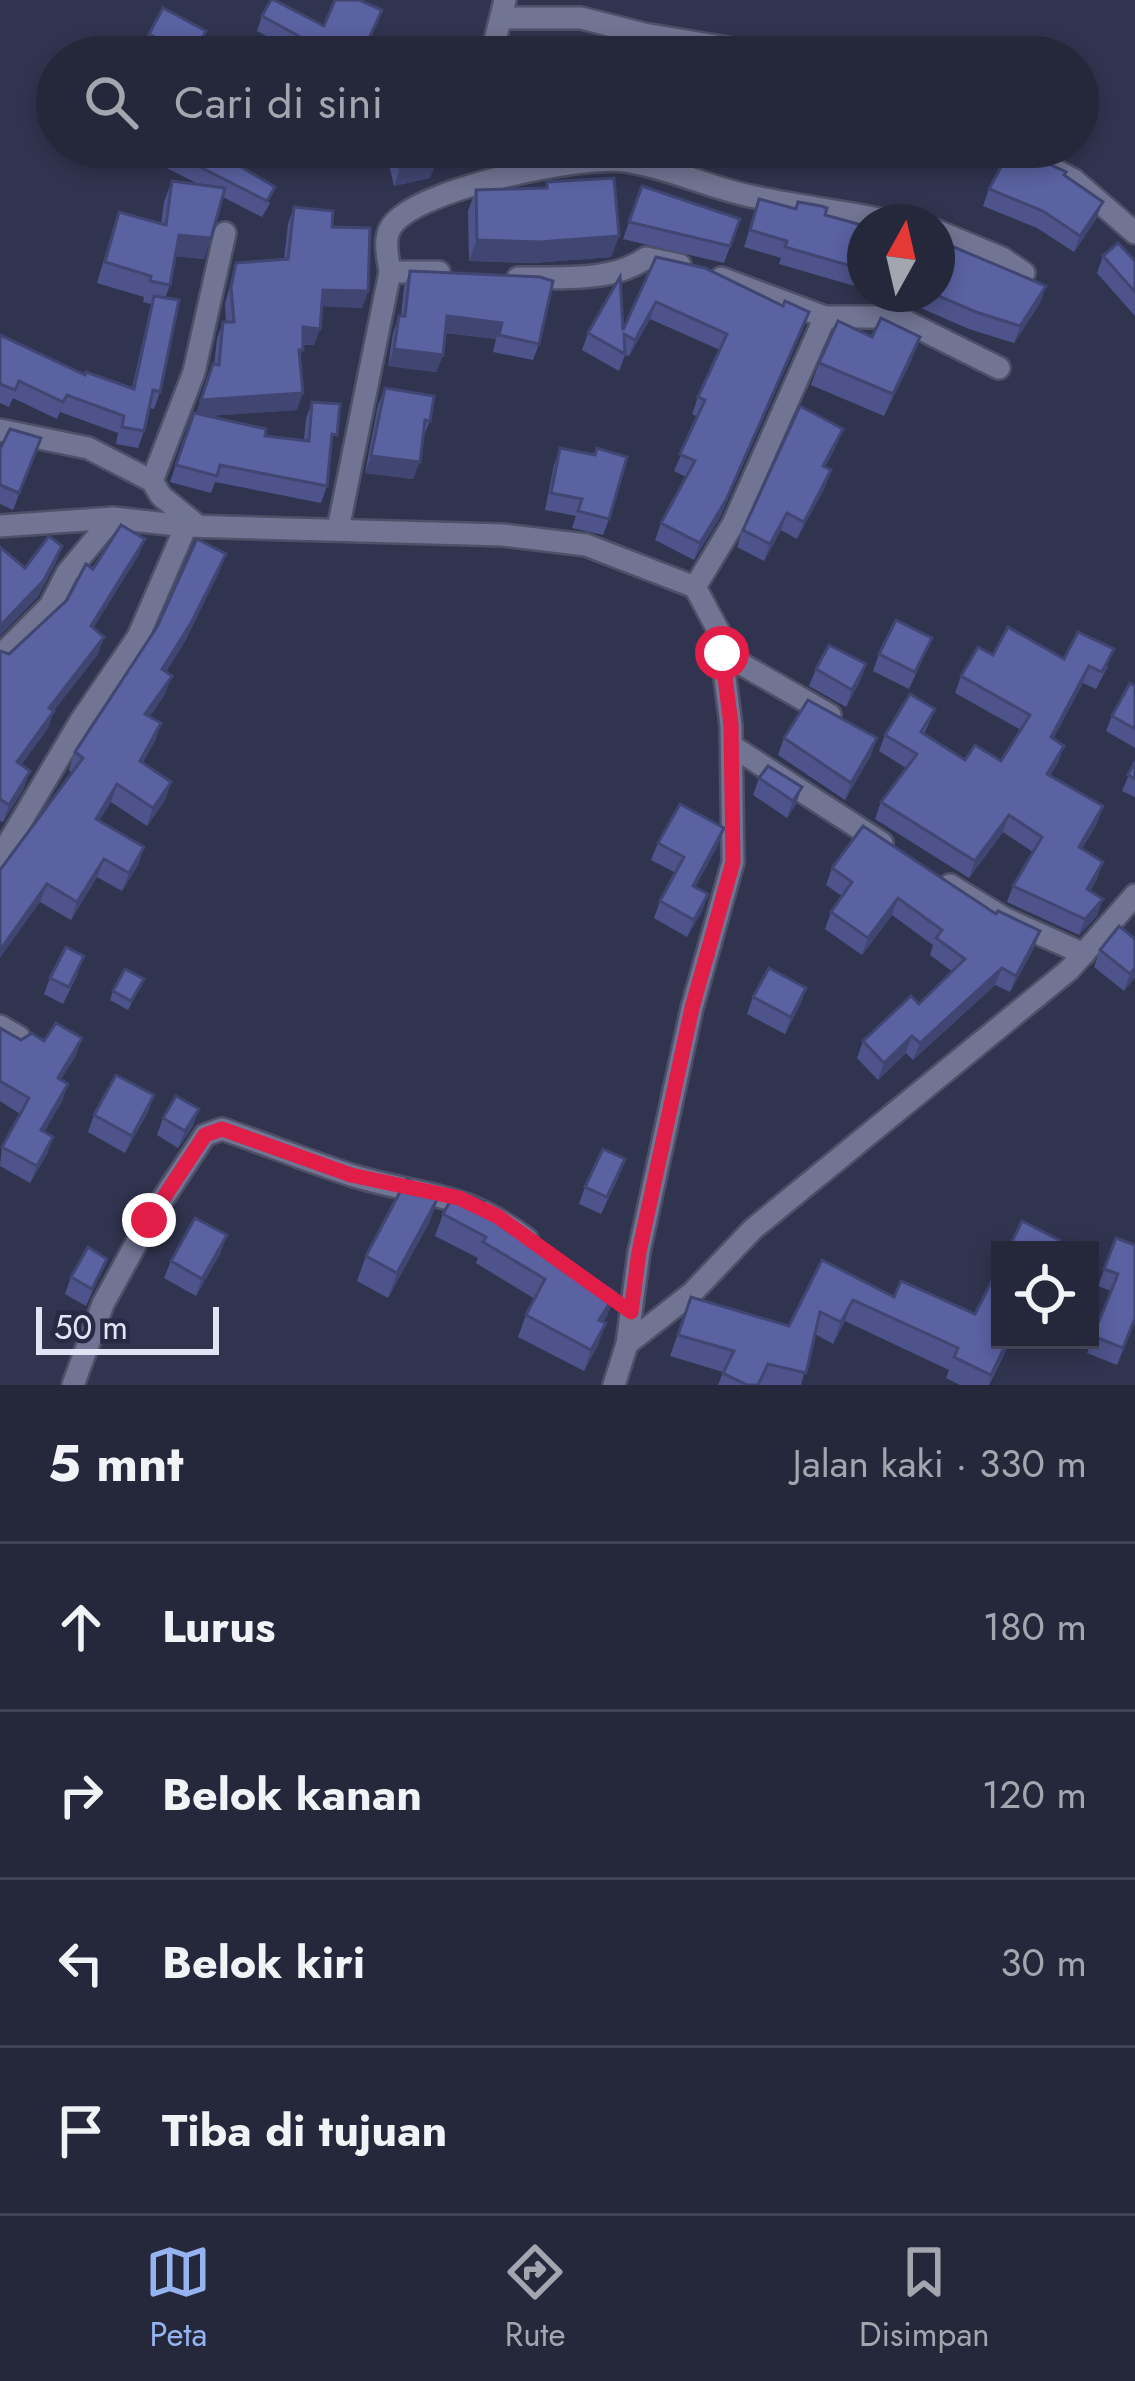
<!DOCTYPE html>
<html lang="id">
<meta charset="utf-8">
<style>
:root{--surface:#25273b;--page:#2d2f42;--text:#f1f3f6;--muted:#a3a5af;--line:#424455;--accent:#95b2f1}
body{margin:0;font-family:Jost,sans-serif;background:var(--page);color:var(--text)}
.controls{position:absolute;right:36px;bottom:36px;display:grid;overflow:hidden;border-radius:0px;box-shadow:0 6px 18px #0003}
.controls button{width:108px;height:108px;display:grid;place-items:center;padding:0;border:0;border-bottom:3px solid var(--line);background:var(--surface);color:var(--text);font:60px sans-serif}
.compass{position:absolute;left:847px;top:204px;width:108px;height:108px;border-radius:50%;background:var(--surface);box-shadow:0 6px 18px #0003;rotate:8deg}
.scale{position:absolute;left:36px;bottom:30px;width:183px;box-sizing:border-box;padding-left:12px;border:6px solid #e1e4f5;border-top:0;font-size:33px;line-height:42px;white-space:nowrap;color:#e1e4f5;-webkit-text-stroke:9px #272a44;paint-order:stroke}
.stop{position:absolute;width:36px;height:36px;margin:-27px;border:9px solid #e11d48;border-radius:50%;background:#fff}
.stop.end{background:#e11d48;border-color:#fff;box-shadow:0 3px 12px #0008}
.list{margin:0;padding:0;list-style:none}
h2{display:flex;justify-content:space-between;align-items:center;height:156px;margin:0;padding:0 48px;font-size:51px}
h2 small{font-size:39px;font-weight:400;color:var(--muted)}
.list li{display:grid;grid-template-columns:78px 1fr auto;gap:36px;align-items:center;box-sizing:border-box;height:168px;padding:0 48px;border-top:3px solid var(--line)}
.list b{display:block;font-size:45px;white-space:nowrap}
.list em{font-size:39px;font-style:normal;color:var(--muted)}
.icon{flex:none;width:66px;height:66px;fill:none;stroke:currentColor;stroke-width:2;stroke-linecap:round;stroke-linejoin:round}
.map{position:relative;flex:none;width:1135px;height:1385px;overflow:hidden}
.search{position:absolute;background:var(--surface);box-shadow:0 6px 18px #0003;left:36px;right:36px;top:36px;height:132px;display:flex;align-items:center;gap:30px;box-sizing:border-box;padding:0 42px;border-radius:66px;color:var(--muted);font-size:45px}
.sheet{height:828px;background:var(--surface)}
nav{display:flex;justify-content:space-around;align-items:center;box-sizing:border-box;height:168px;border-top:3px solid var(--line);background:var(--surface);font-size:33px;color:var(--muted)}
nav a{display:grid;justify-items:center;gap:6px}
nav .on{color:var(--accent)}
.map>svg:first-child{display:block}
</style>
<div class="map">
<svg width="1135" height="1385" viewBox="0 0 1135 1385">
<rect width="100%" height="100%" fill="#31344f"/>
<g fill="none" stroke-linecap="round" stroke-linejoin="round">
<defs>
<g id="street">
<polyline points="502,18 581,18 644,34 781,57"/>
<polyline points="491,57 505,0"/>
<polyline points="1012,147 1074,180 1135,233"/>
<polyline points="937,231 1002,258 1024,273"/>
<path d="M390,272C388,257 383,240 391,227C414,189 582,155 625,161C667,167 708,187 750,196C798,206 847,212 895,222"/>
<path d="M518,278C558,277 611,283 646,258L680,265"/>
<polyline points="721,278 825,317"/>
<polyline points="0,430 88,448 152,481 161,496 197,525"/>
<polyline points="152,481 194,372 225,233"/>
<polyline points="0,526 113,518 186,526 503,535 586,545 695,587 719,632 731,725 733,862 692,1008 639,1252 627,1344 614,1385"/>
<polyline points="338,529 390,272 439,272"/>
<polyline points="695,587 733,524 825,317 897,317 999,368"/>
<polyline points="722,653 830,715"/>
<polyline points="0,656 50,606 67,573 113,518"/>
<polyline points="732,746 882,843"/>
<polyline points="0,857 80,722 138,637 186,526"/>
<polyline points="950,885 1004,918 1084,954"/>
<polyline points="0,1026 19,1037"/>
<polyline points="627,1344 692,1293 753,1229 1069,970 1135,895"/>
<path d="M73,1385L103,1304L149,1220L205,1135L222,1129C266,1144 310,1162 354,1176C425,1197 464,1191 527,1239"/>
</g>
</defs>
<use href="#street" stroke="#4d5066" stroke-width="26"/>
<use href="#street" stroke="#717593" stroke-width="21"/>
</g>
<g fill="#4e548b">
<polygon points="382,10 365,49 365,57 306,57 257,31 262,16 324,26"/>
<polygon points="206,31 200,48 146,53 143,51 149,34"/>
<polygon points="151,147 211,147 209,149 270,203 262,217 223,197 204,259 175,256 170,285 165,298 160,392 154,409 149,408 144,431 138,448 116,444 118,433 60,412 57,419 13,398 9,407 0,403 0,335 85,375 132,388 151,304 143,302 144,297 97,283 112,232 119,212 161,224 164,202 172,181 200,185 147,158"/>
<polygon points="388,147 433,147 430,178 394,186 386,152"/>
<polygon points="462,147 486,147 480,157"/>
<polygon points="1065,176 1096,219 1074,252 1037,228 983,206 989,189"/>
<polygon points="547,182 619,236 611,257 533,263 469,261 468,211 476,190 545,188"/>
<polygon points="642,186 740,219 724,263 623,239"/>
<polygon points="759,199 865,226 865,289 779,264 781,258 744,247"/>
<polygon points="294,207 332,227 368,291 362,308 322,306 314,345 303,345 300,359 297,410 206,416 265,436 304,440 306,419 312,402 331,452 327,486 321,503 215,482 211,493 170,482 194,413 196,414 213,364 214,365 217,339 223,322 226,322 225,304 236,263 284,260 288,224"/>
<polygon points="1103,256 1135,259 1135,316 1097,273"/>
<polygon points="656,257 783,306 809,312 720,517 694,560 655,540 661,523 686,477 674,471 698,417 692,414 698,397 720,350 650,319 629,356 625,355 619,371 582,350 588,333 623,330"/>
<polygon points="410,271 539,344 533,360 493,352 496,339 445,333 443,355 436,372 388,366 393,333 399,316 401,316 404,287"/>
<polygon points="1046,286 1040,303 1014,343 969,329 907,302 881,294 937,294"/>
<polygon points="912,359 884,416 811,385 819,363"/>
<polygon points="385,388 430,421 423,437 413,479 365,473 378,405"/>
<polygon points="41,438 13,510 0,504 0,449"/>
<polygon points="836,446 825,467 831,470 825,487 797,539 781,530 764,561 737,547 743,530"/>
<polygon points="560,448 609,519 603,535 572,528 576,516 545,510 554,465"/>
<polygon points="226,554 219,572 185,641 166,672 165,694 150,716 161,723 155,741 143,762 171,782 165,800 147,826 111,802 99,820 144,847 138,865 122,891 97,877 71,920 40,902 72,773 69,770 75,752"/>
<polygon points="138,556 93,628 98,654 53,711 48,728 21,765 24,788 3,822 0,821 0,651 9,654 67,600 93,569"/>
<polygon points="932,638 909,689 873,671 879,654"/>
<polygon points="993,655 1064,659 1108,666 1096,689 1083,683 1053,739 1064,746 1058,762 1050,776 1103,806 1097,823 1082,849 1097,879 1090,891 1097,916 1079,935 1007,902 1013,886 1033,852 1003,832 969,878 875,819 881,802 906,768 879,751 885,735 935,709 924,734 965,760 1001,761 1021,730 955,693 961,676"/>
<polygon points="866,664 860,681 846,707 809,686 816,669"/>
<polygon points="1135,686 1135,748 1106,731 1112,716"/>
<polygon points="784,738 871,755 845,800 778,755"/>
<polygon points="1135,761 1135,797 1122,791"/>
<polygon points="768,766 796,804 787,818 753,795 759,778"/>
<polygon points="658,843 718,845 695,887 708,894 702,911 687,937 654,918 660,901 676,873 651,860"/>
<polygon points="832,868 1034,948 1010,992 995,985 913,1060 906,1053 878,1080 857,1058 863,1041 919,1004 953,972 930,955 933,945 892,915 862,955 825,929 831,912 842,896 826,885"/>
<polygon points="1100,950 1135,977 1124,991 1094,967"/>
<polygon points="78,973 63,1004 44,994 50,978"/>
<polygon points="140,987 128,1010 110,1000 113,991"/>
<polygon points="806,988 800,1005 785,1034 747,1014 753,997"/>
<polygon points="0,1028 21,1040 44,1041 76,1055 61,1079 68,1084 62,1101 44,1132 53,1137 47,1154 30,1183 0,1166 2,1147 20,1114 0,1101"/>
<polygon points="154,1095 148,1112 125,1153 88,1132 94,1115"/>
<polygon points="163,1118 193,1126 178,1148 157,1135"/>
<polygon points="619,1176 601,1214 579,1204 585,1187"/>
<polygon points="482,1207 608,1314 603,1322 598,1345 584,1371 518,1337 526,1315 535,1299 476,1263 478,1258 435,1236 443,1214"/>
<polygon points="430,1221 388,1298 357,1281 366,1256"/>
<polygon points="1116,1238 1135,1320 1117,1365 1087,1353 1111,1291 1098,1286"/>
<polygon points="221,1252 196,1296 164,1278 171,1261"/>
<polygon points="107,1259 86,1306 65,1294 71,1277"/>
<polygon points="822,1260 894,1297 1011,1340 989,1385 960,1385 946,1378 949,1370 845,1321 833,1344 815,1334 801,1385 718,1385 723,1372 670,1356 691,1297 789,1326"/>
</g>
<g fill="#404571">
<polygon points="437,161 430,178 394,186 400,169"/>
<polygon points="1103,202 1096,219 1074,252 1080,236"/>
<polygon points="179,235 211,238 204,259 171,256"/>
<polygon points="619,236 611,257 533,263 469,261 477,240"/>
<polygon points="1046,286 1040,303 1014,343 1020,326"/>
<polygon points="323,290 368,291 362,308 317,306"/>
<polygon points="656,302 650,319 629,356 635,340"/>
<polygon points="809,312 720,517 694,560 700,543"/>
<polygon points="447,316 502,323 496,339 441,332"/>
<polygon points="303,327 320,329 314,345 297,344"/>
<polygon points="920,337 912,359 884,416 893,394"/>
<polygon points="394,349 443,355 436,372 388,366"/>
<polygon points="303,393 297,410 195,417 201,400"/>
<polygon points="843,429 836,446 817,483 823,466"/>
<polygon points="371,456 420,462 413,479 365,473"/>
<polygon points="831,470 825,487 797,539 804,522"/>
<polygon points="787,513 781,530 764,561 770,544"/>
<polygon points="145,539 138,556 84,643 91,626"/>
<polygon points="62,546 56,563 38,597 0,636 0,626"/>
<polygon points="226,554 219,572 185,641 156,687 162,669"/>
<polygon points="104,637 98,654 43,725 49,708"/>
<polygon points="866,664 860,681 846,707 852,690"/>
<polygon points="1089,666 1083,683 1045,754 1051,737"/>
<polygon points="172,676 165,694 139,732 145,714"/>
<polygon points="54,711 48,728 11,779 17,762"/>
<polygon points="161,723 155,741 133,778 140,761"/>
<polygon points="877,738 871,755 845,800 851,783"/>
<polygon points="1064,746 1058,762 1041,791 1047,774"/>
<polygon points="30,771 24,788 3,822 9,805"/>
<polygon points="171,782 165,800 147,826 153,808"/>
<polygon points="117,784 111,802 89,837 96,819"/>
<polygon points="802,787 796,804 787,818 793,801"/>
<polygon points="1103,806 1097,823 1073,864 1079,847"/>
<polygon points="1009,815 1003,832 969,878 975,861"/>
<polygon points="724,828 718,845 687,903 693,886"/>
<polygon points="144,847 138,865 122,891 129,873"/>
<polygon points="104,859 97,877 71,920 77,902"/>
<polygon points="1103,862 1097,879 1080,906 1087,889"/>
<polygon points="47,884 40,902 0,958 0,950"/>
<polygon points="708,894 702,911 687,937 694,920"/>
<polygon points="898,898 892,915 862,955 868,938"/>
<polygon points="1103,899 1097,916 1079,935 1085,919"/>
<polygon points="1040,931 1034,948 1010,992 1016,976"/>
<polygon points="1002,968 995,985 913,1060 920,1043"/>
<polygon points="1135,968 1135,977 1124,991 1130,974"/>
<polygon points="806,988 800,1005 785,1034 791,1017"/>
<polygon points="912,1036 906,1053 878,1080 884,1063"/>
<polygon points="82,1038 76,1055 52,1094 58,1078"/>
<polygon points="68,1084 62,1101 35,1147 41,1130"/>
<polygon points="154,1095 148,1112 125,1153 132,1136"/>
<polygon points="199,1109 193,1126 178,1148 185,1131"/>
<polygon points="53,1137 47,1154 30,1183 37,1166"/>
<polygon points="439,1196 430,1221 388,1298 397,1273"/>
<polygon points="227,1235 221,1252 196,1296 202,1279"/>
<polygon points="616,1293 608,1314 591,1341 599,1320"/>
<polygon points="853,1300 845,1321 833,1344 841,1322"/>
<polygon points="606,1323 598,1345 584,1371 591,1350"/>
<polygon points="1008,1340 1011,1340 987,1385 991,1375"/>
</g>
<g fill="#5b62a2" stroke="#404571" stroke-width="3">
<polygon points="271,0 274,0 324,26 335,0 359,0 382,10 364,49 368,50 365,57 313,57 319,47 262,16"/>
<polygon points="163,8 206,31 192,57 143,57 155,37 149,34"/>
<polygon points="161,147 208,147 275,187 267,201"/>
<polygon points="395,147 433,147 437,161 400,169"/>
<polygon points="1012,147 1066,172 1064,175 1103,202 1080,236 1043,211 989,189"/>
<polygon points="614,178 619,236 540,242 477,240 476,190 547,188 547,182"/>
<polygon points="172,181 225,188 211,238 179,235 170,285 150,281 151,276 105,262 119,212 166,225"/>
<polygon points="642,186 740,219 730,246 629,222"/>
<polygon points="759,199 796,209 798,202 821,206 827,208 825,215 865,226 865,270 785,247 787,241 750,230"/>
<polygon points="294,207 333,211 332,227 370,228 368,291 323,290 320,329 303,327 303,350 299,350 303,393 201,400 213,364 219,365 223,322 234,322 231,287 236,263 288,259"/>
<polygon points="937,240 1046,286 1020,326 976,312 934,294 937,294"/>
<polygon points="1118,243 1134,260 1135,259 1135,292 1103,256"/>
<polygon points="656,257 705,268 783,306 785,301 809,312 726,500 700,543 661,523 695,461 680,454 705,400 698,397 727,334 656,302 635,340 624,334 625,354 588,333 620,277 623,330"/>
<polygon points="410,271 540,277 553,281 539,344 499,335 502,323 447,316 443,355 394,349 399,316 405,316"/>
<polygon points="154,296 179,300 160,392 153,390 144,431 122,427 124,416 67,395 63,402 19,381 15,390 0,384 0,335 85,375 86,372 134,389"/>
<polygon points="881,318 920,337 893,394 819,363 838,321 872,337"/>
<polygon points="385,388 434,396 430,421 425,420 420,462 371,456"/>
<polygon points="312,402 340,404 337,435 332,434 327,486 220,465 217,476 176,465 194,413 266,429 265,436 309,441"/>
<polygon points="800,406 843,429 823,466 831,470 804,522 787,513 770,544 743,530"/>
<polygon points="10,429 41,438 19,493 0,485 0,449"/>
<polygon points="560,448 595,455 597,448 627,457 609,519 578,511 582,499 551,493"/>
<polygon points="121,525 145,539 91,626 104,637 49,708 54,711 17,762 30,771 9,805 0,799 0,651 9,654 67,600 86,564 93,569"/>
<polygon points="49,536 62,546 44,580 0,626 0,547 25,568"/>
<polygon points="197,539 226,554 191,623 162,669 172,676 145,714 161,723 140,761 171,782 153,808 117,784 96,819 144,847 129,873 104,859 77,902 47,884 0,950 0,870 83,758 75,752 157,627"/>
<polygon points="896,620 932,638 915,672 879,654"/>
<polygon points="1008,627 1064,659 1078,632 1114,649 1102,672 1089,666 1051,737 1064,746 1047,774 1103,806 1079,847 1103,862 1087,889 1103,899 1085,919 1013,886 1042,837 1009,815 975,861 881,802 917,754 885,735 910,694 935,709 921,732 965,760 975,745 1001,761 1030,715 961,676 978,647 993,655"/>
<polygon points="829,645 866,664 852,690 816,669"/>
<polygon points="1130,683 1135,686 1135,729 1112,716"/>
<polygon points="808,700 877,738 851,783 784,738"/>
<polygon points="1135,761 1135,779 1128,775"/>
<polygon points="768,766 802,787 793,801 759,778"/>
<polygon points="680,804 724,828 693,886 708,894 694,920 660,901 684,857 658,843"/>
<polygon points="863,826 996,914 998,911 1040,931 1016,976 1002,968 920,1043 912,1036 884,1063 863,1041 911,996 919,1004 965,959 936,938 942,930 898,898 868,938 831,912 852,882 832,868"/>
<polygon points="1119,926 1135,939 1135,968 1130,974 1100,950"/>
<polygon points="66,947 84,956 69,987 50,978"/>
<polygon points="769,968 806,988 791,1017 753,997"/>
<polygon points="125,969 144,979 131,1001 113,991"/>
<polygon points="56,1023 82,1038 58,1078 68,1084 41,1130 53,1137 37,1166 2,1147 29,1098 0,1081 0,1028 21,1040 32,1033 44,1041"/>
<polygon points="116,1075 154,1095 132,1136 94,1115"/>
<polygon points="176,1096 199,1109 185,1131 163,1118"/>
<polygon points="603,1149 625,1159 607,1197 585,1187"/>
<polygon points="407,1179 439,1196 397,1273 366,1256"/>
<polygon points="456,1191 484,1202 481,1207 616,1293 599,1320 606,1323 591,1350 526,1315 545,1279 483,1242 486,1237 443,1214"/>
<polygon points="195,1218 227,1235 202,1279 171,1261"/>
<polygon points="1022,1221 1059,1240 1054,1250 1008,1250"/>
<polygon points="1116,1238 1135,1245 1135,1318 1123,1348 1093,1336 1118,1274 1104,1269"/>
<polygon points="88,1247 107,1259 92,1289 71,1277"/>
<polygon points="822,1260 894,1297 901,1281 975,1314 1000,1265 1000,1340 1008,1340 991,1375 954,1357 958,1348 853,1300 841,1322 820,1312 806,1373 768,1364 758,1385 747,1385 723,1373 734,1351 678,1335 691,1297 789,1326"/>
</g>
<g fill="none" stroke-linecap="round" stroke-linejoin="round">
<polyline stroke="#e11d48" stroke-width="15" points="149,1220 205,1135 222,1129 351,1175 459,1198 497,1216 631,1312 639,1252 692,1008 733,862 731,725 722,653"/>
</g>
</svg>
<div class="controls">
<button><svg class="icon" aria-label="locate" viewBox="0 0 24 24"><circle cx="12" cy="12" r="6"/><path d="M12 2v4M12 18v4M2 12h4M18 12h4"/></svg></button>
</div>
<svg class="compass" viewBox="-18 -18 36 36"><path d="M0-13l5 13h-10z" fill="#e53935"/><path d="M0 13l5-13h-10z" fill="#a3a5af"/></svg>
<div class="scale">50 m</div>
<div class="stop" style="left:722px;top:653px"></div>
<div class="stop end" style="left:149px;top:1220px"></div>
<div class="search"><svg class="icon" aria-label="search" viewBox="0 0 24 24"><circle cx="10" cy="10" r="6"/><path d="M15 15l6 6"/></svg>Cari di sini</div>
</div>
<section class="sheet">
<h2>5 mnt<small>Jalan kaki · 330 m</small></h2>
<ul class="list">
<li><svg class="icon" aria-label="ahead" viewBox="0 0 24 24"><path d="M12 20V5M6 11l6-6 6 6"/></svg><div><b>Lurus</b></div><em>180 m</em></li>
<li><svg class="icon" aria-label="right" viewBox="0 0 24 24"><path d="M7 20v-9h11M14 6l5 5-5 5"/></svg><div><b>Belok kanan</b></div><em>120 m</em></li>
<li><svg class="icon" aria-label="left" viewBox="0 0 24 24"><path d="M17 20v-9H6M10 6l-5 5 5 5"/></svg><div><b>Belok kiri</b></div><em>30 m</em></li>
<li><svg class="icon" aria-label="arrive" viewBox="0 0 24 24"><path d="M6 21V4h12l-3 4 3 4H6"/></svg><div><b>Tiba di tujuan</b></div></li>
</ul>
</section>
<nav>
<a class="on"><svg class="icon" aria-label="map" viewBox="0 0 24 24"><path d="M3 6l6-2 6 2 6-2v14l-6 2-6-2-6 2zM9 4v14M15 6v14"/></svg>Peta</a>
<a><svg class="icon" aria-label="directions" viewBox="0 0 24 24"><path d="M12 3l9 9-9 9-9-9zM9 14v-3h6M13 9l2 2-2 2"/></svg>Rute</a>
<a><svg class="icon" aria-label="saved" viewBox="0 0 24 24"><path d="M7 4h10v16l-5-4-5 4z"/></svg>Disimpan</a>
</nav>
